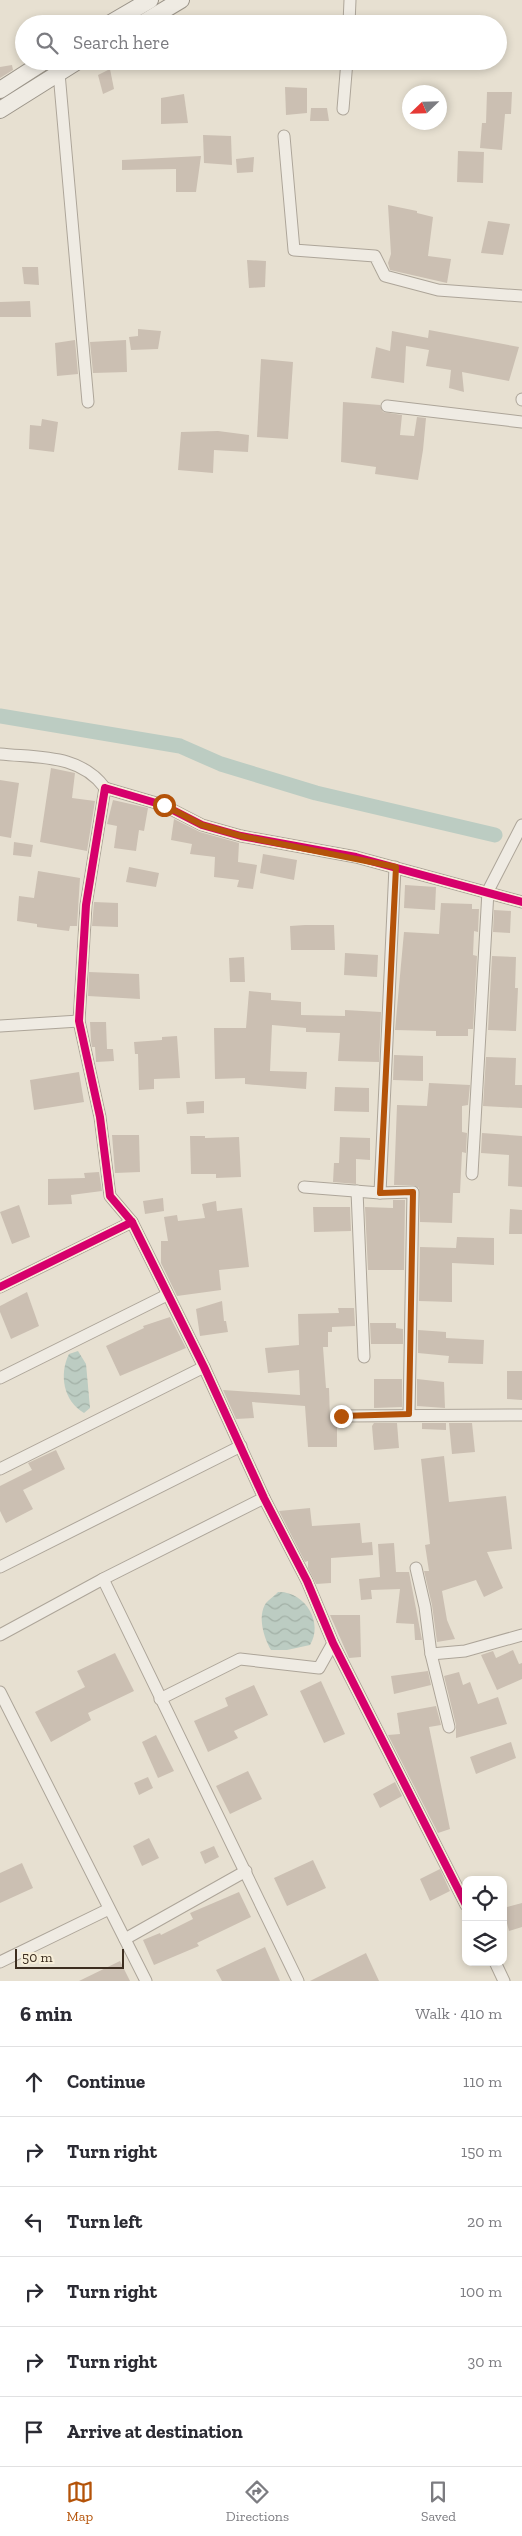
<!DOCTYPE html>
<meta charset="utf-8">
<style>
:root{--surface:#fff;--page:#f7f7f7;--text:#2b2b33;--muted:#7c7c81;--line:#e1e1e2;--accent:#b45309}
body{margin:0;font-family:"Zilla Slab",serif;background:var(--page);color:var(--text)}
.controls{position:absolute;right:15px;bottom:15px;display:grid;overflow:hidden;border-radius:10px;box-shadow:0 2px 8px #0003}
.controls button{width:45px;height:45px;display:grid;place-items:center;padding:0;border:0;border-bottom:1px solid var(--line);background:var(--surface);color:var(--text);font:25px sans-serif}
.compass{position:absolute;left:402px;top:85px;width:45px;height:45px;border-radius:50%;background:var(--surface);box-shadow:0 2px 8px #0003;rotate:247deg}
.scale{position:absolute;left:15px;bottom:12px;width:109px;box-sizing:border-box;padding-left:5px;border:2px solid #3d2e20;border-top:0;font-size:14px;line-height:18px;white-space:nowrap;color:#3d2e20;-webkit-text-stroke:4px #f7eed8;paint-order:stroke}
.stop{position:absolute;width:15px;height:15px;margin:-11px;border:4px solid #b45309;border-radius:50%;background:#fff}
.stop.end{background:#b45309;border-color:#fff;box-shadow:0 1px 5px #0008}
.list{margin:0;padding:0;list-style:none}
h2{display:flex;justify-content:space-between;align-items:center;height:65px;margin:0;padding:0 20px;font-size:21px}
h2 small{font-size:16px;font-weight:400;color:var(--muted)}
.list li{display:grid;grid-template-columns:32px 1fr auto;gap:15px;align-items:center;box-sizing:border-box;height:70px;padding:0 20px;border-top:1px solid var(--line)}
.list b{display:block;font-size:19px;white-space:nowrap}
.list em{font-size:16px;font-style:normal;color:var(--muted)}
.icon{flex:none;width:28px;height:28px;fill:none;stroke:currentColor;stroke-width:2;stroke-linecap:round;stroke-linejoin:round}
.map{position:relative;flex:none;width:522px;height:1981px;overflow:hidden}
.search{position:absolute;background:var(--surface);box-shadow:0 2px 8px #0003;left:15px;right:15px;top:15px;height:55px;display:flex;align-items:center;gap:12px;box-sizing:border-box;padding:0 18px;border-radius:28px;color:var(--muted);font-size:19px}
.sheet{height:485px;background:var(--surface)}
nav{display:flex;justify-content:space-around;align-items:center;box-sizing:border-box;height:70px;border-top:1px solid var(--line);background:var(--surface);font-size:14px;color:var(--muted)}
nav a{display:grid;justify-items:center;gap:2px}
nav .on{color:var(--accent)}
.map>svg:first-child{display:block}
</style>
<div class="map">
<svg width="522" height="1981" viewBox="0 0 522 1981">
<defs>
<pattern id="water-waves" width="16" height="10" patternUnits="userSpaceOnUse" patternTransform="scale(1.25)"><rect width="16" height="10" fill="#bcccc2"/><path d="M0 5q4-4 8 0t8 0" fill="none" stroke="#a2b0a6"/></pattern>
</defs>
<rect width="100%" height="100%" fill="#e7e0d1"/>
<g fill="url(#water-waves)">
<path d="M78,1351L86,1364L90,1408L84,1413C63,1401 59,1374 69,1354Z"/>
<path d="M278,1592C305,1591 324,1623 310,1645L287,1650H271C264,1638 257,1616 266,1603C269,1599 275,1596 278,1592Z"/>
</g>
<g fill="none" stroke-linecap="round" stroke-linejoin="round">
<polyline stroke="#bcccc2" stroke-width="15" points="0,716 180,746 221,764 316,793 495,835"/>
</g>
<g fill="#cbbfb2">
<polygon points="12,65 13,70 0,78 0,67"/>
<polygon points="110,69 114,89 103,94 98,75"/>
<polygon points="285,87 307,88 307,113 286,115"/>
<polygon points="487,92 512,92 511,114 505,114 502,150 480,148 482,123 486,123"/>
<polygon points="184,94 188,123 161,124 161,98"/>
<polygon points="311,108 327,108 329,121 310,121"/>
<polygon points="203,135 231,136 232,165 204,163"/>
<polygon points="458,151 484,152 483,183 457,182"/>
<polygon points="201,156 196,192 176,192 176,169 122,170 122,160"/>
<polygon points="254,157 253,172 237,173 236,159"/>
<polygon points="388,205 417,211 417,213 433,217 428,256 451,259 447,283 390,270 388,263 391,254"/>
<polygon points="488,221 510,224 503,255 481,253"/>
<polygon points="247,260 266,261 265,287 249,288"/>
<polygon points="22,267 38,267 39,285 24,284"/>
<polygon points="30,301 31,317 0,317 0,302"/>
<polygon points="138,329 161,331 158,349 131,350 129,337 138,336"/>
<polygon points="429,330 519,347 509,381 462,372 464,392 449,388 451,370 426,366 429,350 406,346 404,383 371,378 376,347 390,351 392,331 428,338"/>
<polygon points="75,340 78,374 57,376 55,343"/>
<polygon points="126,340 127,372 93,373 90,342"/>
<polygon points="261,359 293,362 288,439 257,437"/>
<polygon points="343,402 380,405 383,412 402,415 400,435 414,436 417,417 426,418 423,450 418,480 375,474 376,467 341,462"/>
<polygon points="42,419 58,422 54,452 29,449 30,425 41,426"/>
<polygon points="218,431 249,435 248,452 214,450 213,473 178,470 181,432"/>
<polygon points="51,768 75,773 72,798 95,801 87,851 40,842"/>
<polygon points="0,780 19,783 11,838 0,836"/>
<polygon points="113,800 148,808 144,831 139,830 136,851 114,848 117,826 107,824"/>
<polygon points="174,819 200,832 239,843 238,862 257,865 253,889 237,887 239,880 214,877 215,857 190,854 192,844 171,840"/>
<polygon points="14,842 33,845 31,857 13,855"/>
<polygon points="263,854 297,860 294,880 260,873"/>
<polygon points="129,867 159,873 156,887 126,882"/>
<polygon points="38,871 80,878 77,926 70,926 69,931 37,927 37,924 17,921 19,896 34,898"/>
<polygon points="405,885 436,887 435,910 404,908"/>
<polygon points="94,902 118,903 118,927 92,926"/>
<polygon points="441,903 472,904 472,909 479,909 478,932 474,931 473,955 477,956 473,1029 468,1029 468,1036 436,1036 436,1031 395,1030 404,932 439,934"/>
<polygon points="494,910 511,911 510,933 493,932"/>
<polygon points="305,925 334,925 335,950 291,950 290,926"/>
<polygon points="345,953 378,955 377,977 344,975"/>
<polygon points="492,956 516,957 515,988 518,988 516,1031 488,1030"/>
<polygon points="244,957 245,982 230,982 229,958"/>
<polygon points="89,972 139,974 140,999 88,996"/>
<polygon points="249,991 271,993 271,1000 301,1002 301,1015 345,1016 345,1010 381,1012 379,1062 338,1061 340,1033 306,1032 306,1028 272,1025 270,1071 307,1072 306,1089 245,1084 245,1078 215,1079 214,1028 246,1028"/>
<polygon points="90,1022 106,1022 107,1049 113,1049 114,1061 96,1062 95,1047 92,1047 91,1041"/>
<polygon points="177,1036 180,1078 154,1079 154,1089 139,1090 138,1054 135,1054 134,1042 162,1040 162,1037"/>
<polygon points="394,1055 423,1056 423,1081 393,1080"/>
<polygon points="486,1057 516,1058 515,1085 522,1085 522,1108 483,1106"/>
<polygon points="79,1072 84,1102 34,1110 30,1080"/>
<polygon points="429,1083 470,1085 468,1105 462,1106 462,1132 467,1133 466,1153 462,1152 460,1193 453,1193 452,1223 420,1222 419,1188 413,1185 394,1185 397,1105 427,1106"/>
<polygon points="335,1087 369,1088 369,1112 334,1111"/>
<polygon points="204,1101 204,1113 187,1114 186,1102"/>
<polygon points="482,1133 522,1136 522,1187 508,1186 509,1155 481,1153"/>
<polygon points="112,1135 139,1135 140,1172 115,1173"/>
<polygon points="190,1136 205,1136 205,1138 239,1137 241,1177 216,1178 216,1174 191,1174"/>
<polygon points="340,1137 370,1138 370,1160 356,1159 356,1184 333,1182 334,1163 339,1163"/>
<polygon points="99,1172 102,1191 71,1195 72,1204 48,1205 48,1179 85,1178 84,1173"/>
<polygon points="163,1198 164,1211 145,1214 143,1201"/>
<polygon points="393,1200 405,1200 404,1270 368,1270 365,1207 393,1208"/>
<polygon points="216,1201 217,1211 242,1208 249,1267 219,1270 221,1290 177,1296 161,1263 161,1241 168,1241 164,1217 177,1215 178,1221 205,1218 202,1204"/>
<polygon points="19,1205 30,1237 12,1244 0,1212"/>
<polygon points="313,1207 350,1207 351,1231 314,1232"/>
<polygon points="510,1209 522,1210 522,1234 509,1234"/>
<polygon points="457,1237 494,1238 494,1265 452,1263 452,1302 419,1301 420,1247 456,1248"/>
<polygon points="27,1292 39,1326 11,1339 0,1312 0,1306"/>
<polygon points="222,1301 224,1321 226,1321 228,1332 200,1336 196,1309"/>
<polygon points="338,1308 354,1308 355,1326 332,1327 332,1332 328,1332 328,1347 323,1347 326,1388 329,1388 330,1419 334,1419 337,1422 337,1447 308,1447 305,1406 252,1402 254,1418 236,1419 223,1390 300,1395 299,1370 268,1373 265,1348 299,1345 298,1314 339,1313"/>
<polygon points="170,1317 186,1348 120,1376 106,1346 144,1328 143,1326"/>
<polygon points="370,1323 396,1323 396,1328 403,1329 403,1344 371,1344"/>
<polygon points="418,1330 446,1332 446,1338 484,1340 483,1364 448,1363 449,1356 418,1353"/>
<polygon points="507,1371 522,1371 522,1400 507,1399"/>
<polygon points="374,1379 402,1379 402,1407 374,1408"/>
<polygon points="417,1379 444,1382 445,1408 417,1406"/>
<polygon points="374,1423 397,1423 399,1448 374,1450 372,1426"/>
<polygon points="422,1423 446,1423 446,1430 422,1429"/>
<polygon points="449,1423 472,1423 475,1452 452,1454"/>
<polygon points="56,1450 65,1469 23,1490 33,1509 6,1523 0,1511 0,1486 32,1470 28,1463"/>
<polygon points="444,1456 449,1502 506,1496 512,1549 487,1552 503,1588 484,1597 476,1580 442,1591 447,1620 455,1639 437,1642 432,1605 424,1571 429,1571 425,1545 430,1544 421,1459"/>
<polygon points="310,1508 312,1526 360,1523 362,1543 372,1542 373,1555 331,1558 331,1583 316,1584 308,1568 308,1561 305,1562 279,1511"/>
<polygon points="394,1543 396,1572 409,1572 422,1640 415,1640 414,1624 396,1623 400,1589 371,1590 372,1599 361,1600 359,1579 380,1577 378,1544"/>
<polygon points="330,1615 360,1615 361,1657 349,1658"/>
<polygon points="513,1650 519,1664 522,1663 522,1679 497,1690 481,1655 493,1651 496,1658"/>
<polygon points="115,1653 134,1691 88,1713 91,1720 51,1742 35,1712 85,1687 77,1671"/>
<polygon points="428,1671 431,1685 394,1694 391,1676"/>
<polygon points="459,1672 463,1685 470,1682 478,1704 498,1697 507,1724 456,1738 456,1725 444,1676"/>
<polygon points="321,1681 345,1734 324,1743 300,1691"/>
<polygon points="254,1685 268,1715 234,1731 238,1738 208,1752 194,1721 228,1706 225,1698"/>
<polygon points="436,1706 441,1725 429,1727 450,1829 438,1833 388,1735 400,1734 397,1713"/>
<polygon points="156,1735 174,1771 158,1778 142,1742"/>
<polygon points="511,1742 516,1758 476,1774 470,1757"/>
<polygon points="248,1771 262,1799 230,1814 216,1786"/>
<polygon points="148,1777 153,1788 139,1795 134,1783"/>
<polygon points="395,1782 402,1796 380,1808 373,1794"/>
<polygon points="149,1838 159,1858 142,1866 133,1846"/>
<polygon points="214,1846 219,1857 205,1864 200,1852"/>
<polygon points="313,1860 326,1888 287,1906 274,1878"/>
<polygon points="22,1863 33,1888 0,1903 0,1873"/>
<polygon points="440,1869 450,1891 430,1901 420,1879"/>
<polygon points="239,1892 251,1917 197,1943 199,1946 154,1965 143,1940 160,1933 161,1935 193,1919 190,1913"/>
<polygon points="522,1903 522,1927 509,1931 503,1908"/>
<polygon points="265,1947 280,1981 222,1981 216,1970"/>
<polygon points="366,1953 379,1981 310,1981"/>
<polygon points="120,1961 130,1981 79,1981"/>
</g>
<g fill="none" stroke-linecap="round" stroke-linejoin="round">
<defs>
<g id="minor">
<polyline points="349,24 350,0"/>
<polyline points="59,73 88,402"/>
<polyline points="343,109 347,61"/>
<polyline points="284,136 294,250 375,256 385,276 438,290 522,296"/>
<polyline points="522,399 522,400"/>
<polyline points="387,406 522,422"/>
<path d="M0,754C39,758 80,754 105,788"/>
<polyline points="0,1026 79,1021"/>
<polyline points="472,1174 488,891 522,825"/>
<polyline points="304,1187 380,1193 413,1192 409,1414"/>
<polyline points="357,1191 364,1357"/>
<polyline points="380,1193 395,867"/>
<polyline points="132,1222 110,1196 100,1117 79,1021 86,905 105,788 163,805 202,825 241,836 356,857 522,902"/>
<polyline points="0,1287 132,1222 204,1367 264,1498 307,1581 333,1643 466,1905"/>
<polyline points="0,1378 167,1295"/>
<polyline points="341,1416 522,1415"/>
<polyline points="0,1469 204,1367"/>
<polyline points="0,1567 241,1446"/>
<polyline points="416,1568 425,1607 431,1654 449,1727"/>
<polyline points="103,1579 264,1498"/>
<polyline points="0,1635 103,1579 298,1981"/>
<polyline points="431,1654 465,1651 522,1635"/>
<polyline points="0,1692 146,1981"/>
<polyline points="160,1699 240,1659 319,1668 333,1643"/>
<polyline points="125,1939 246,1871"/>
<polyline points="0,1962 109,1909"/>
<polyline points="495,1962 504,1981"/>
</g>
<g id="secondary">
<polyline points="109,24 150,0"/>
<polyline points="141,24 181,0"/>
<polyline points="0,90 45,61"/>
<polyline points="0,110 78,61"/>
</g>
</defs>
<use href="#minor" stroke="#ada599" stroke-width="13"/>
<use href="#secondary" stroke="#9c958a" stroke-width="18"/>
<use href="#minor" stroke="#efebe3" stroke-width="11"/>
<use href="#secondary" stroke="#efebe3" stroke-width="16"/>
<defs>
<g id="cycleway">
<polyline points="132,1222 110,1196 100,1117 79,1021 86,905 105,788 163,805 202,825 241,836 356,857 522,902"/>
<polyline points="0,1287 132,1222 204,1367 264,1498 307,1581 333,1643 466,1905"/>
</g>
</defs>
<use href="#cycleway" stroke="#f7eed8" stroke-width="11"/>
<use href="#cycleway" stroke="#d6006c" stroke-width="8"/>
</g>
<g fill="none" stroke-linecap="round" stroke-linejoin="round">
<polyline stroke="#b45309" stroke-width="6" points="164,805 202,825 241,836 396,867 380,1193 413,1192 409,1414 341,1416"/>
</g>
</svg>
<div class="controls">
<button><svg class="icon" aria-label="locate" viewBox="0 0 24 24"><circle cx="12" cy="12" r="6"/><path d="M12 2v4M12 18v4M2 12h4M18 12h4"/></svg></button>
<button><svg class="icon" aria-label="layers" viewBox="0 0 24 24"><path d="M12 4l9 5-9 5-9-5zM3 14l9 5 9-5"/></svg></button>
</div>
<svg class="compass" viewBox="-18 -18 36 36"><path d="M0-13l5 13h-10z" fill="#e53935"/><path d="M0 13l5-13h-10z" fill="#7c7c81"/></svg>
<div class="scale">50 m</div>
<div class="stop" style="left:164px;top:805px"></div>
<div class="stop end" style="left:341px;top:1416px"></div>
<div class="search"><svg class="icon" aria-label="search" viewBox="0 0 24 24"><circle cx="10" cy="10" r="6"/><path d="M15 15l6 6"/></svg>Search here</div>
</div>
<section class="sheet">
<h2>6 min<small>Walk · 410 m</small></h2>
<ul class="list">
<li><svg class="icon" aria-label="ahead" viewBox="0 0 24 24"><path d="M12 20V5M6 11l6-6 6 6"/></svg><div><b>Continue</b></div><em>110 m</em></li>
<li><svg class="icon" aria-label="right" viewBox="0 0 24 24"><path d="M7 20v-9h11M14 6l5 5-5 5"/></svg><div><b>Turn right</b></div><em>150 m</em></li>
<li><svg class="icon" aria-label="left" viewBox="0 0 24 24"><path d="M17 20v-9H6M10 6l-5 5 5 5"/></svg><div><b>Turn left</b></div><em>20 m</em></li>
<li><svg class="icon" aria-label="right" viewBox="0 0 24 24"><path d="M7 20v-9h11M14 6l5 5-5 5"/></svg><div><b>Turn right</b></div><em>100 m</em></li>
<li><svg class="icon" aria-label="right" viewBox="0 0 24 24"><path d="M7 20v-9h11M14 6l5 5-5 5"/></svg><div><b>Turn right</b></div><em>30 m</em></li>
<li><svg class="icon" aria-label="arrive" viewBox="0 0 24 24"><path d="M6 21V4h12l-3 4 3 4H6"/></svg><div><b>Arrive at destination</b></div></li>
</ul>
</section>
<nav>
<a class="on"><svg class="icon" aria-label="map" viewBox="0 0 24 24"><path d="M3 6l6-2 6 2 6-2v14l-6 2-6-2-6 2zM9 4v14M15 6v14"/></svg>Map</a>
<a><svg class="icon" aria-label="directions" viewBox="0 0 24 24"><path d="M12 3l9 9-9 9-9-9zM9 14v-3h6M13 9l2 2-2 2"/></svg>Directions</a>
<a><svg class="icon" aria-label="saved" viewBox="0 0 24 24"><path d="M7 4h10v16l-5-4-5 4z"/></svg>Saved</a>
</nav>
